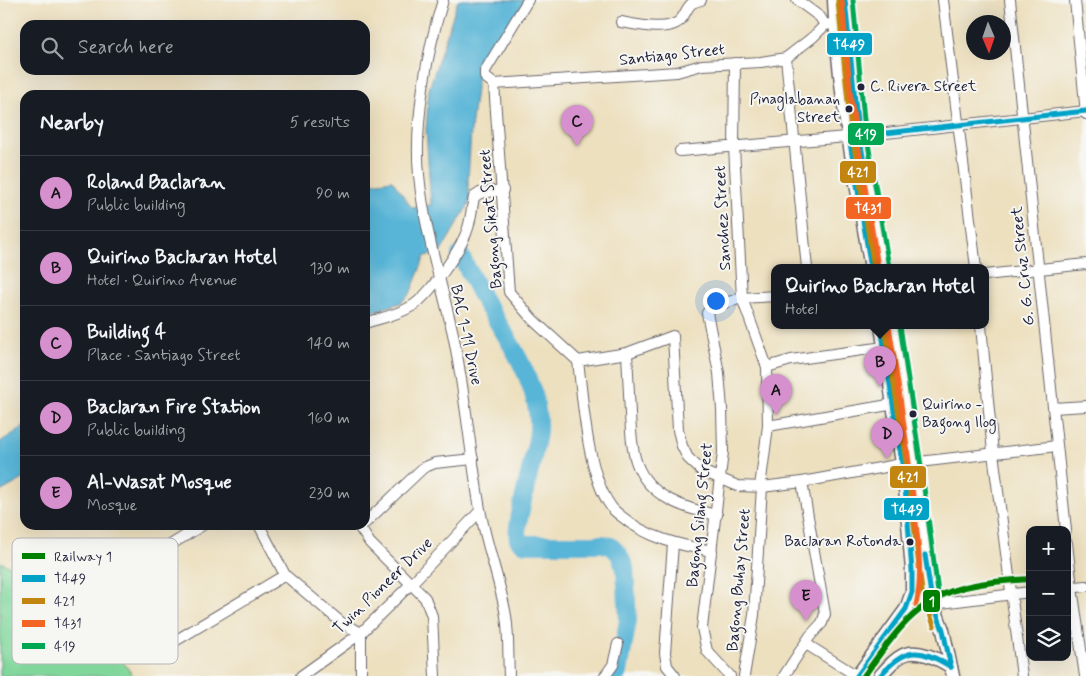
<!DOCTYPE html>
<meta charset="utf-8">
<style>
:root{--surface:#171b24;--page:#20242c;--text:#f1f3f6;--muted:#9ea1a6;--line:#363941;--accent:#d690ce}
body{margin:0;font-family:Mynerve,sans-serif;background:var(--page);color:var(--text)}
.controls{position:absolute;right:15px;bottom:15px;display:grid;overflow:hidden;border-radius:10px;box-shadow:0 5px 20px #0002}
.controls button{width:45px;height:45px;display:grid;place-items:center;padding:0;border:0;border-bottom:1px solid var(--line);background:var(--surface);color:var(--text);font:25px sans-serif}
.compass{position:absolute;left:966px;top:15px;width:45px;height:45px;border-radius:50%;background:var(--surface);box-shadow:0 5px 20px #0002;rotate:178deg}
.you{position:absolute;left:715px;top:300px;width:18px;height:18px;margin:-12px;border:4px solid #fff;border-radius:50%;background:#1a73e8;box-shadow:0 0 0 8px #1a73e833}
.badge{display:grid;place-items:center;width:32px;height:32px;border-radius:50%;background:var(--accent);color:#111;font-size:16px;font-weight:700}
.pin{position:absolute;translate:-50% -41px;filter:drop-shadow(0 1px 2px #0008)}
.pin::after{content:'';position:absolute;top:26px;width:18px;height:15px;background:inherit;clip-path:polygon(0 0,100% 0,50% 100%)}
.popup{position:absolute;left:771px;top:264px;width:218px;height:65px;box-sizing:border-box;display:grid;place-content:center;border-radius:10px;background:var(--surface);filter:drop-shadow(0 1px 4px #0005);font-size:16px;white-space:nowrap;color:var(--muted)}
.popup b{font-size:19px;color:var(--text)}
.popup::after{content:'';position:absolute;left:50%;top:100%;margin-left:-10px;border:10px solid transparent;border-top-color:var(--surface)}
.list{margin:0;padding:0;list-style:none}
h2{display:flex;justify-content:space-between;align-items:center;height:65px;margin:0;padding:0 20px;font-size:21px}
h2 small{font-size:16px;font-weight:400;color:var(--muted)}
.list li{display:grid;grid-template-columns:32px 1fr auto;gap:15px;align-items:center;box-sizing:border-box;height:75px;padding:0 20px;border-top:1px solid var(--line)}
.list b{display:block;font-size:19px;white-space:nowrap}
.list p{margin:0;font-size:16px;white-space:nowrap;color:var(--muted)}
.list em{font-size:16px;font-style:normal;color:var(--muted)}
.icon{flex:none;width:28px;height:28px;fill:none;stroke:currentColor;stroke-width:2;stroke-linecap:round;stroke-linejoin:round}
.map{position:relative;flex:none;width:1086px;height:676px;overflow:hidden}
.search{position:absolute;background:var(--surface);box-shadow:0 5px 20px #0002;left:20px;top:20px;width:350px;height:55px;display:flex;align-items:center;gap:12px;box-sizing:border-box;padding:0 18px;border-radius:15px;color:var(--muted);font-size:19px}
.panel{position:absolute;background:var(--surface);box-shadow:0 5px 20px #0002;left:20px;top:90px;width:350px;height:440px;border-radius:15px}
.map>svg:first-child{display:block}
</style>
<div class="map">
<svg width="1086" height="676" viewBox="0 0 1086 676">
<rect width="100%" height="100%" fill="#f6f6f2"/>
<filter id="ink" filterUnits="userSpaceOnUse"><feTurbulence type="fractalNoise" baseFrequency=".02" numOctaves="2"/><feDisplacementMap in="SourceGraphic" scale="10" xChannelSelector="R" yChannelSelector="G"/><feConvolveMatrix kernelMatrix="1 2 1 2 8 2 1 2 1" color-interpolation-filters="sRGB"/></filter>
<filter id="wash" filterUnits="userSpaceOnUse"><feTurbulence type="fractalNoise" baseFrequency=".0096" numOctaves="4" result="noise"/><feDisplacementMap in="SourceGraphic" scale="20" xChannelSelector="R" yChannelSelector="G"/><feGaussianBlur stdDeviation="1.12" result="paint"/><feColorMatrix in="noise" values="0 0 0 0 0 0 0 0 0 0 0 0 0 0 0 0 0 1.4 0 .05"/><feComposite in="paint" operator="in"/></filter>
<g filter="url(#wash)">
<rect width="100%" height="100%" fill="#ede0bf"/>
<polygon fill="#81d79b" stroke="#527c6b" points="0,562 53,584 92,618 133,676 0,676"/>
<g fill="#59b5d7" stroke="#3e6c89">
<polygon points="458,0 525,0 490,54 477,80 471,130 468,181 470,202 440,253 425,256 410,294 400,303 365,314 365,184 392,180 412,208 431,205 426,130 429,89"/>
<polygon points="25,426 25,478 0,492 0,442"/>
</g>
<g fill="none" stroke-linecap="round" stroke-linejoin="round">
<path stroke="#59b5d7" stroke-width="18" d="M460,255C468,269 475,284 483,299C506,336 541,385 538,431C537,451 513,528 518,539C520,543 523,543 527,544H603L611,546L619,554L625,568L628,620L619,672L615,676"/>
</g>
</g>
<g filter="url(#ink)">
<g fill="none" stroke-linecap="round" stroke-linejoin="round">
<defs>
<g id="minor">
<path d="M443,0C427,51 414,122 419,175C424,229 441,281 453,334C465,392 470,451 480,509C486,545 500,580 506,616C509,635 508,656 509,676"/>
<polyline points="528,0 485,71 485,77 494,84 677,72 702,65 761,62 786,58 813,37 825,25 843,22"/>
<polyline points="797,0 820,17 825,25"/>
<polyline points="943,0 976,268"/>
<polyline points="1010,0 1066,530"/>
<polyline points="1075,0 1086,114"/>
<path d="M621,22C637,25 672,33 682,18C689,8 687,3 701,0"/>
<polyline points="786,58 807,268"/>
<polyline points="735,63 734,147 742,298 767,367 768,426 760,487"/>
<path d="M494,84L509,292L533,320L578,361C583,400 587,473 610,505C612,509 617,513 621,516C647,538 679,545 712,551"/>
<polyline points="680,151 859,136 1086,111"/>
<polyline points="985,275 1086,264"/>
<path d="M365,323C381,318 398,315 412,306C430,295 462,248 468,228C471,218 472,207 474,197L480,193L503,190"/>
<polyline points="981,326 993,453 1022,676"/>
<path d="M627,353C628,373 629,394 630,414C631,430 631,448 637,464C649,497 685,509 717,515"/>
<polyline points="578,361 627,353 673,336 678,430 682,446 688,458 702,471 738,486 762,487 802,482 902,464 1057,446"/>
<polyline points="767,367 791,360 891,346"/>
<polyline points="1053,408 1086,406"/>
<polyline points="768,426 900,403"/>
<polyline points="365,523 423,468 435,463 473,459"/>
<polyline points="259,525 285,575 342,623 361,633 361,676"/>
<polyline points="358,525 370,543 425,598 432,616 435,676"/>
<polyline points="1067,543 1072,588 1085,676"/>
<polyline points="673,544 665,653 667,666 675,676"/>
<polyline points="103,586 203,525"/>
<polyline points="1067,588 1086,586"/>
<polyline points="933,604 1030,592"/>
<polyline points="806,644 857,676"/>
<polyline points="155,653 285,575"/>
<polyline points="301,676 361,633 412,583 480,511"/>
<polyline points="605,676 613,665 618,644"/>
<polyline points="730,676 707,651 702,628 723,452 722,409 719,373 707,313 711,307 742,298 775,296"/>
<polyline points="744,676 754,615 762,487"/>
<polyline points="784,676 810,636 822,623 825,614 802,482"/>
</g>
<g id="major">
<path d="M834,0C838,90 855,180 871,268"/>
<polyline points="845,0 857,121 882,268"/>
<polyline points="892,326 915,474 929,590 932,601 943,630 953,676"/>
<polyline points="857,676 906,609 912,592 912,570 904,476 881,326"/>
<path d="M880,676C887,668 893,660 903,655C917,648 939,659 951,667"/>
</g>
</defs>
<use href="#minor" stroke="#696469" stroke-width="12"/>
<use href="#major" stroke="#696469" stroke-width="15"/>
<use href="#minor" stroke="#fff" stroke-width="10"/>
<use href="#major" stroke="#fff" stroke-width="12"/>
<defs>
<g id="bus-1">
<polyline points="845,0 857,121 864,163"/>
<polyline points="871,268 849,137 1086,111"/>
<polyline points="925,555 932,601 943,630 951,667"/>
<polyline points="857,676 906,609 912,592 912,570 904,476 881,326"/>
<path d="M880,676C905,647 919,647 951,667"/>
</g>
<g id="bus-2">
<polyline points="838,1 850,122 874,268"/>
<polyline points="885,327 908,475 922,591 934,626"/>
</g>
<g id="bus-3">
<polyline points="842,0 851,100 878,267"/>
<path d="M889,326C899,388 908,450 915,513C918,543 923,574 916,605"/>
</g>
<g id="bus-4">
<polyline points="853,0 864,120 889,267"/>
<polyline points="900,326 922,473 939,600"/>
</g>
</defs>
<use href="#bus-1" stroke="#f6f6f2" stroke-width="9"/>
<use href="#bus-2" stroke="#f6f6f2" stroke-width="9"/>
<use href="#bus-3" stroke="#f6f6f2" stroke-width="9"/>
<use href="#bus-4" stroke="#f6f6f2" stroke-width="9"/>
<use href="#bus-1" stroke="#02a2c7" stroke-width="5"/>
<use href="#bus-2" stroke="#c2850f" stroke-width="5"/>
<use href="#bus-3" stroke="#f26522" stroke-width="5"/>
<use href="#bus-4" stroke="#00a651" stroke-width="5"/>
<defs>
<path id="rail-1" d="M864,676C889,641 914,602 958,589C981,582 1006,581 1030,579"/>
</defs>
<use href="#rail-1" stroke="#f6f6f2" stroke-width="10"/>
<use href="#rail-1" stroke="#008000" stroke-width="6"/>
</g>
</g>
<g fill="#22223b" stroke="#f6f6f2" stroke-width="2">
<circle cx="861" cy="87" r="4.5"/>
<circle cx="849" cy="109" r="4.5"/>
<circle cx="913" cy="414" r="4.5"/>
<circle cx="910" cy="542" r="4.5"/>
</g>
<g text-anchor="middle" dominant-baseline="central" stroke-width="4" stroke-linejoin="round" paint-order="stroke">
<g font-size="15" fill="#22223b" stroke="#f6f6f2" text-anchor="start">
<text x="870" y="87">C. Rivera Street</text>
<text x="840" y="100" text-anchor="end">Pinaglabanan<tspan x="840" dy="18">Street</tspan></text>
<text x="922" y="405">Quirino -<tspan x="922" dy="18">Bagong Ilog</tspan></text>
<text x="901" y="542" text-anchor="end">Baclaran Rotonda</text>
</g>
<g font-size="16" fill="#22223b" stroke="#f6f6f2">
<text transform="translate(672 55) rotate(-6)">Santiago Street</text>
<text transform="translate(723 218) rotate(-93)">Sanchez Street</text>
<text transform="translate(491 219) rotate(-95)">Bagong Sikat Street</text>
<text transform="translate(1023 266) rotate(-96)">G. G. Cruz Street</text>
<text transform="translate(466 335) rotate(78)">BAC 1-11 Drive</text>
<text transform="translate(700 515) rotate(-84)">Bagong Silang Street</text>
<text transform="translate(739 580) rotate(-85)">Bagong Buhay Street</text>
<text transform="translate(383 586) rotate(-44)">Twin Pioneer Drive</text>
</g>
</g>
<rect x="12" y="538" width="166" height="126" rx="8" fill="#f6f6f2" stroke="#b6b6bb" stroke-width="1"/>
<rect x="22" y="553" width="23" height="6" fill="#008000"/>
<rect x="22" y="575" width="23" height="7" fill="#02a2c7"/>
<rect x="22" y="598" width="23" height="6" fill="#c2850f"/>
<rect x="22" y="620" width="23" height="7" fill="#f26522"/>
<rect x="22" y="643" width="23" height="6" fill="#00a651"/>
<g font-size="14" fill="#22223b">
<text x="54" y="561">Railway 1</text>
<text x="54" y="583">T449</text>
<text x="54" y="606">421</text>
<text x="54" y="628">T431</text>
<text x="54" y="651">419</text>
</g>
<g stroke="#f6f6f2" stroke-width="2">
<rect x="826" y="32" width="47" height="24" rx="5" fill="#02a2c7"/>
<rect x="847" y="122" width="38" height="24" rx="5" fill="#00a651"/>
<rect x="839" y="160" width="38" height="24" rx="5" fill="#c2850f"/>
<rect x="845" y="196" width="47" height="24" rx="5" fill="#f26522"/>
<rect x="889" y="465" width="38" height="24" rx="5" fill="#c2850f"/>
<rect x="883" y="497" width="47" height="24" rx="5" fill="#02a2c7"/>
<rect x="922" y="589" width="19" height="24" rx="5" fill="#008000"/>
</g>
<g font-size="14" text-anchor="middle" font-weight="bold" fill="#fff">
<text x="849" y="49">T449</text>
<text x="866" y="139">419</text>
<text x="858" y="177">421</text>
<text x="868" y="213">T431</text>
<text x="908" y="482">421</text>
<text x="907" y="514">T449</text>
<text x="932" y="606">1</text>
</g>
</svg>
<div class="controls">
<button>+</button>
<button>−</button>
<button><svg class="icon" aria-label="layers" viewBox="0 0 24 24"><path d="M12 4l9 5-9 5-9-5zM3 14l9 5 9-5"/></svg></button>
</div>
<svg class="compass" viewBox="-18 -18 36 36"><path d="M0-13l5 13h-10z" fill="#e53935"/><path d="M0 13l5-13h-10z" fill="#9ea1a6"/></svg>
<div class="you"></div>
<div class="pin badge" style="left:776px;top:415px">A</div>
<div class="pin badge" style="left:880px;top:387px">B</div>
<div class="popup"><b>Quirino Baclaran Hotel</b>Hotel</div>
<div class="pin badge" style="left:577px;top:146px">C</div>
<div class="pin badge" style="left:887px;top:459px">D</div>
<div class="pin badge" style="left:806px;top:621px">E</div>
<div class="search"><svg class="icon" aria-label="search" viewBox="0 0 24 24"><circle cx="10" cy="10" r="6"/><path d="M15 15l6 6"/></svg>Search here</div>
<section class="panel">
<h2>Nearby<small>5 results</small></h2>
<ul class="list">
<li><span class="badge">A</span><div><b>Roland Baclaran</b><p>Public building</p></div><em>90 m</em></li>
<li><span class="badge">B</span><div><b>Quirino Baclaran Hotel</b><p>Hotel · Quirino Avenue</p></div><em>130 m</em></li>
<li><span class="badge">C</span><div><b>Building 4</b><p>Place · Santiago Street</p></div><em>140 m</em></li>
<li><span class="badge">D</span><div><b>Baclaran Fire Station</b><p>Public building</p></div><em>160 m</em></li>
<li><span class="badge">E</span><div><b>Al-Wasat Mosque</b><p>Mosque</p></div><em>230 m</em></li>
</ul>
</section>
</div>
